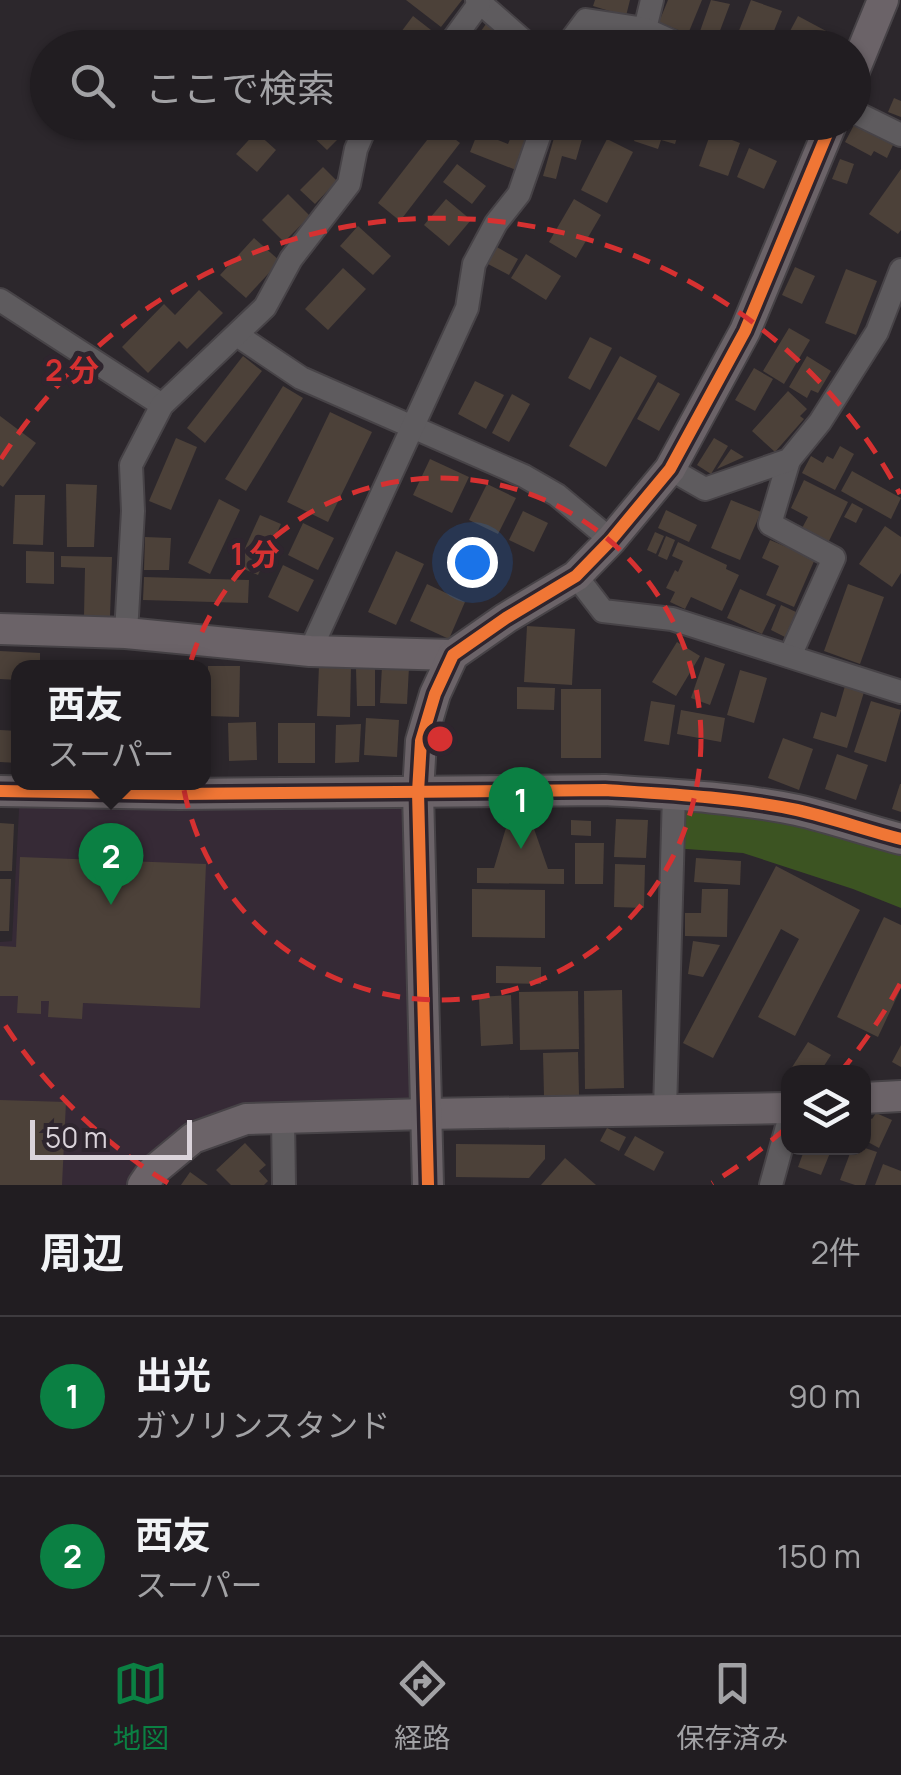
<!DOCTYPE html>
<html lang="ja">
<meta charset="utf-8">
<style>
:root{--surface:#211d21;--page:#29262a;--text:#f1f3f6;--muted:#a2a2a5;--line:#3e3b3f;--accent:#0b8043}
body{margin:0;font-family:Manrope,"Noto Sans JP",sans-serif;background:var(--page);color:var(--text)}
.controls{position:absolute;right:30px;bottom:30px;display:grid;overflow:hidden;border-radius:20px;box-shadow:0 2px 8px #0004}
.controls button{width:90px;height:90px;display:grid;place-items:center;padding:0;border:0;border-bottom:2px solid var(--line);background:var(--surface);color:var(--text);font:50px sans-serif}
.scale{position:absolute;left:30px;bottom:25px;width:162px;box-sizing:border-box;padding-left:10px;border:5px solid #dad3da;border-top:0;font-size:28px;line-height:35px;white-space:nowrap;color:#dad3da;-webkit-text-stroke:8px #2e252e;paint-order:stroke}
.you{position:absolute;left:472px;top:562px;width:35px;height:35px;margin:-25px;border:8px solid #fff;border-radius:50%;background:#1a73e8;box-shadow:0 0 0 15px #1a73e833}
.badge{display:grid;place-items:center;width:65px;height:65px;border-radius:50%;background:var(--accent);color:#fff;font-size:32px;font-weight:700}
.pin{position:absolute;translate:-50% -82px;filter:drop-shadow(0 2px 5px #0008)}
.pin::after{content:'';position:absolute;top:52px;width:35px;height:30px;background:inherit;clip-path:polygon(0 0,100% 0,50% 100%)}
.popup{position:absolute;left:11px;top:660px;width:200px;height:130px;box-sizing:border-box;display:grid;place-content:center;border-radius:20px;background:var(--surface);filter:drop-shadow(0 2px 8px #0005);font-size:32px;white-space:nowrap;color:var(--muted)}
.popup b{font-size:38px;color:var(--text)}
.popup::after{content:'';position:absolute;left:50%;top:100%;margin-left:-20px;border:20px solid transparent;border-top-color:var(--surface)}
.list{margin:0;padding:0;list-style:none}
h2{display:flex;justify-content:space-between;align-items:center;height:130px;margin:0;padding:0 40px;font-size:42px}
h2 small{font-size:32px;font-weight:400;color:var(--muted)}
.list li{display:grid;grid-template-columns:65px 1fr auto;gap:30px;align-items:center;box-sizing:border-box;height:160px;padding:0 40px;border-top:2px solid var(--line)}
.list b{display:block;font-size:38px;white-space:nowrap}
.list p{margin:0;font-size:32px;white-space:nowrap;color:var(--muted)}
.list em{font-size:32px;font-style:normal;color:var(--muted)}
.icon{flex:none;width:55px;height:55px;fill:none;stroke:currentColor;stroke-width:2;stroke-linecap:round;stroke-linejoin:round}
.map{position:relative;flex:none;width:901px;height:1185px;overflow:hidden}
.search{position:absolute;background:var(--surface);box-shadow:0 2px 8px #0004;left:30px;right:30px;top:30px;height:110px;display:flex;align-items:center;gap:25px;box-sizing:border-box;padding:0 35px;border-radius:55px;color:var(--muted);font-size:38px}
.sheet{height:450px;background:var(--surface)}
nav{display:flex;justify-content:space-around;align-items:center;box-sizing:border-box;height:140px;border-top:2px solid var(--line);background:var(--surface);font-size:28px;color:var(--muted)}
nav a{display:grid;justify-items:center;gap:5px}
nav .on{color:var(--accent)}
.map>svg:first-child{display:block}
</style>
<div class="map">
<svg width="901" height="1185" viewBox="0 0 901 1185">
<rect width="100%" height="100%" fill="#2c272c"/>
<polygon fill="#362a36" points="20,791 418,792 426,1114 246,1119 143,1185 0,1185 0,942 12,941"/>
<polygon fill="#3c5422" points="674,794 901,839 901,908 853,889 743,853 672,848"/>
<g fill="#4c4139">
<polygon points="406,0 462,0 441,27"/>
<polygon points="595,0 630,0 626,16 593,6"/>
<polygon points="668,0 702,0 688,34 659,22"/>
<polygon points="711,0 730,4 715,44 698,37"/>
<polygon points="751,0 782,11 767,48 733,46"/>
<polygon points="413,16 440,37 432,48 389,48"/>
<polygon points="798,16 841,39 836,48 781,48"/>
<polygon points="486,24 519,48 474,48 471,45"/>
<polygon points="598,28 643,48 590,48"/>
<polygon points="894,98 901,101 901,117 888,112"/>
<polygon points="315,122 345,122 350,127 327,150 307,131"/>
<polygon points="480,122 515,122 503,139"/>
<polygon points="586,122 611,122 607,131"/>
<polygon points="641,122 682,122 675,144 661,140 658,149 634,141"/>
<polygon points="558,124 584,132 576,160 562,156 556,179 543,176"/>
<polygon points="854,125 893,145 887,158 874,151 871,156 845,142"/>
<polygon points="438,126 460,143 400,221 378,203"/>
<polygon points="256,132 276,150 257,172 236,154"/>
<polygon points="478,132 508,144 513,132 529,138 516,170 470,152"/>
<polygon points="711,132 740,143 728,176 699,166"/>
<polygon points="607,139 633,152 607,203 581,190"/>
<polygon points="749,148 777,161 764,189 737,177"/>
<polygon points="840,159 854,164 847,184 832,179"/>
<polygon points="457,164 486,186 472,204 443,182"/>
<polygon points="323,167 337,181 315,204 300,190"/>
<polygon points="901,169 901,230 898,234 869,214"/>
<polygon points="288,194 310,216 284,242 262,220"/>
<polygon points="446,199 471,220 449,246 424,225"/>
<polygon points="574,199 601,215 576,258 549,242"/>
<polygon points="358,226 391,256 373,275 340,246"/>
<polygon points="254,238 280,261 246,298 220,275"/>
<polygon points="495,246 518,259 509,275 486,263"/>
<polygon points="526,254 561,276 546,300 511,278"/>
<polygon points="795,267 815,276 802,304 782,295"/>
<polygon points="343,268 366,289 328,330 305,309"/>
<polygon points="846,269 877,281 856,335 825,323"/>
<polygon points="199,290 223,313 187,349 179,341 148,373 122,347 164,304 175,315"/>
<polygon points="789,328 810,340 784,384 763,371"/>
<polygon points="590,337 612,348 590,390 568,378"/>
<polygon points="243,356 262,371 205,443 187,428"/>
<polygon points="620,356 657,376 606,467 569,446"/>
<polygon points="807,356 831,371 818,393 811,390 807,398 789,387"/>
<polygon points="754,368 773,379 755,411 735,400"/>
<polygon points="475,381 504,395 486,429 458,414"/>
<polygon points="658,382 680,394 659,431 637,419"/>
<polygon points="283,386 303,398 246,491 225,479"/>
<polygon points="788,391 807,409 800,416 804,419 775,452 752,431"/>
<polygon points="512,394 530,404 509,442 492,433"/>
<polygon points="330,412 372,432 328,522 287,502"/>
<polygon points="0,416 36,443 3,487 0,485"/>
<polygon points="176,438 197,447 171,510 149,501"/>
<polygon points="714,438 728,446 711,474 697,465"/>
<polygon points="840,446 854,454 835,490 802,473 811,456 823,463 827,456 833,459"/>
<polygon points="731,449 744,457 717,469"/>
<polygon points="430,459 469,477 452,513 413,495"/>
<polygon points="852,471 901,498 891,519 841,491"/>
<polygon points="804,480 848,502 828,543 801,530 808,517 791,508"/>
<polygon points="66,484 97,485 94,547 67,547"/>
<polygon points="487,484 516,498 498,534 469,520"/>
<polygon points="15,495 45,495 43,545 13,544"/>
<polygon points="219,499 240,510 210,574 188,563"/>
<polygon points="731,500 761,512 740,560 711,548"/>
<polygon points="852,503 863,509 856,523 844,517"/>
<polygon points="666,510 697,525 689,542 658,528"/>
<polygon points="523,511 548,523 534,552 509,540"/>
<polygon points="260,515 281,524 258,575 237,566"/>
<polygon points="303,523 334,538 318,570 288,555"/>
<polygon points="885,526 901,537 901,573 892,587 859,564"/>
<polygon points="655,532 664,536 656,554 647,550"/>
<polygon points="666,536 675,540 667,560 658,556"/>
<polygon points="145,537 171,538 169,570 144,570"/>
<polygon points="770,540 815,559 794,607 766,595 779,566 762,558"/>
<polygon points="678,542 727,565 726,569 739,575 722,611 691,597 685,609 670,602 675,592 666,588 675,570 678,572 683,561 672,556"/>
<polygon points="26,551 54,552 54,584 26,583"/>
<polygon points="396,551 424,564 396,625 368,612"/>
<polygon points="61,556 112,557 110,617 84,616 85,568 61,567"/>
<polygon points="283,565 314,580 298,612 268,597"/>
<polygon points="144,577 249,580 248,603 143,600"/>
<polygon points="427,584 465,602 449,639 410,621"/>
<polygon points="848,584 884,597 860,664 824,651"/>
<polygon points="740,589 776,605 762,634 727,618"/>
<polygon points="781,605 796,612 785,637 771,630"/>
<polygon points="527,626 575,629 572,685 524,682"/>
<polygon points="677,642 700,656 676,696 652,682"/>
<polygon points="0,651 40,653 40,668 18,668 18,680 0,679"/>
<polygon points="705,657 725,664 710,705 691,698"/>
<polygon points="60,663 96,664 95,668 59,668"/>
<polygon points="319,665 351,666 350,717 317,716"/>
<polygon points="208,666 240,666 239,717 207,716"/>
<polygon points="382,666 409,667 407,704 380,703"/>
<polygon points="356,668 375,668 375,706 357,706"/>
<polygon points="740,670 767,678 754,723 727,715"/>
<polygon points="845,686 864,692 847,748 813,738 821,712 836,717"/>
<polygon points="517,687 555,688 554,710 517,709"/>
<rect x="561" y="689" width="40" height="69"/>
<polygon points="651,701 675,705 669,745 644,741"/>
<polygon points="871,701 901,710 886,762 854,752"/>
<polygon points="681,710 725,718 721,742 677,734"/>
<polygon points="366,718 399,720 397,757 364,755"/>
<polygon points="256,722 257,760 229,761 228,723"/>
<rect x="278" y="723" width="37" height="40"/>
<polygon points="361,724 359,762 335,763 336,725"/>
<polygon points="0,730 18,731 18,763 0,762"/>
<polygon points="783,738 813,749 799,790 768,778"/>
<polygon points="837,754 868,765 856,800 825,789"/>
<polygon points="900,784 901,784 901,812 892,809"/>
<polygon points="616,819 648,820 646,858 614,857"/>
<polygon points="571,820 591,821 591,836 571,835"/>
<polygon points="508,821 532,823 548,869 564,869 564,884 477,883 477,868 494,868"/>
<polygon points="0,823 14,824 12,871 0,871"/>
<polygon points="575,843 604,843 603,884 575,884"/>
<polygon points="20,857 206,864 200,1008 83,1003 82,1019 48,1017 49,1001 41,1001 41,1014 17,1013 18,996 0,996 0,946 16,947"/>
<polygon points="696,858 741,861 740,885 694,882"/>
<polygon points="615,864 645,865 644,908 614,907"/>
<polygon points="776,866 860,910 795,1036 758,1017 799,939 781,929 713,1058 683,1043"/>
<polygon points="0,879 11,879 9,931 0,931"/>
<polygon points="472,889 545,890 545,938 472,937"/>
<polygon points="702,889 728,889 727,937 685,936 685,913 701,913"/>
<polygon points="884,917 901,925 901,988 878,1037 837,1017"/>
<polygon points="693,941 720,945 703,977 688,974"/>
<polygon points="496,966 541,967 541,984 496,983"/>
<polygon points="622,990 624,1088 585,1089 584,991"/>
<polygon points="578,991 579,1049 520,1050 519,992"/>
<polygon points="511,995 513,1044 481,1046 479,997"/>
<polygon points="808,1042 831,1055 820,1072 789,1072"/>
<polygon points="901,1045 901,1067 892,1062"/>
<polygon points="578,1052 579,1095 544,1096 543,1053"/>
<polygon points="0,1100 66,1102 62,1185 0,1185"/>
<polygon points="876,1113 892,1120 879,1148 864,1140 864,1115 872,1119"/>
<polygon points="607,1128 626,1137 619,1151 600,1141"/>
<polygon points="635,1136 664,1152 654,1171 624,1155"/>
<polygon points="245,1143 266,1165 259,1171 268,1181 264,1185 231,1185 216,1170"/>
<polygon points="456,1144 545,1145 545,1159 529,1178 456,1177"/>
<polygon points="805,1148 832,1148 821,1175 798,1167"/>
<polygon points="852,1148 865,1148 877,1152 865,1185 855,1185 840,1180"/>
<polygon points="565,1158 596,1185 541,1185"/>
<polygon points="883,1164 901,1171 901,1185 875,1185"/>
<polygon points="190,1172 208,1185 181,1185"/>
</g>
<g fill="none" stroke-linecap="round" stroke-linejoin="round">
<defs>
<g id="street">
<polyline points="477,0 526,43 536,48"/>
<polyline points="645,29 652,0"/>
<polyline points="447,48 479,4"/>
<polyline points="565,48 586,20 645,29 687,48"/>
<polyline points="854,112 901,135"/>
<polyline points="0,300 162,405"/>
<polyline points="237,335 301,378 524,476 557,495 611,540"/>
<polyline points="789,460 770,524 834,558 790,656"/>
<polyline points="670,469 705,489 789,460 820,422 877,332 901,270"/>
<polyline points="576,576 603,611 672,619 901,692"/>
<polyline points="126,633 133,511 131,465 162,405 265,307 291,259 349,184 356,149 365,128 373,122"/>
<polyline points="310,651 467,308 474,264 496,223 519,194 544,122"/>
<polyline points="665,1110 674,794"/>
<polyline points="283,1119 284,1185"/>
<polyline points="771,1185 788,1123"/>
</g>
<g id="secondary">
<polyline points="854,71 883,0"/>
<polyline points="0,629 126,633 310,651 453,655"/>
<path d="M0,791L179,794L605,790C669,794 734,797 797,810C832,818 866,830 901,839"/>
<polyline points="864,1098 901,1096"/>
<polyline points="143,1185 152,1172 193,1138 246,1119 426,1114 788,1108"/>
<polyline points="428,1185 418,792 421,741 435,694 453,655 506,618 576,576 611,540 670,469 745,331 832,122"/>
</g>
</defs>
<use href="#street" stroke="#474347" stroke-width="26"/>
<use href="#secondary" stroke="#474347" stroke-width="34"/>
<use href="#street" stroke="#5e5b5e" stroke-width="22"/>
<use href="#secondary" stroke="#6b6368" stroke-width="30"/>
<defs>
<g id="cycleway">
<path d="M0,791L179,794L605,790C669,794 734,797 797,810C832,818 866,830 901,839"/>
<polyline points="428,1185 418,792 421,741 435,694 453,655 506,618 576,576 611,540 670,469 745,331 832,122"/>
</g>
</defs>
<use href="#cycleway" stroke="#2e252e" stroke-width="19"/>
<use href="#cycleway" stroke="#f07635" stroke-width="12"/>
</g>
<g fill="none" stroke="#d63131" stroke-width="5" stroke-dasharray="18 12">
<circle cx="440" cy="739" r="261"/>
<path d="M900 984A521 521 0 0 1 842 1070M785 1129A521 521 0 0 1 712 1183M168 1183A521 521 0 0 1 1 1019M1 459A521 521 0 0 1 900 494"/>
</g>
<circle cx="440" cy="739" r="15" fill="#d63131" stroke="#2e252e" stroke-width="5"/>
<g font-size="30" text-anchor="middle" font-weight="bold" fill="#d63131" stroke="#2e252e" stroke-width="10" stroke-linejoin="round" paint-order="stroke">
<text x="72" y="381">2 分</text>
<text x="255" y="565">1 分</text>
</g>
</svg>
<div class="controls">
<button><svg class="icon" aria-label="layers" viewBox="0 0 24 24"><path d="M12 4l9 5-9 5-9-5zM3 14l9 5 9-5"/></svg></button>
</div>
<div class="scale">50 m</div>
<div class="you"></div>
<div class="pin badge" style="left:521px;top:849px">1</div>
<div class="pin badge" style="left:111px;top:905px">2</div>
<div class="popup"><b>西友</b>スーパー</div>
<div class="search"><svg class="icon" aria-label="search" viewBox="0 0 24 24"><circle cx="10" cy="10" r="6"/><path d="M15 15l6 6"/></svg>ここで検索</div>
</div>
<section class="sheet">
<h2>周辺<small>2件</small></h2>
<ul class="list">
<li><span class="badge">1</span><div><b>出光</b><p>ガソリンスタンド</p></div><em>90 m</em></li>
<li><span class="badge">2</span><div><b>西友</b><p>スーパー</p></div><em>150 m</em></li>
</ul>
</section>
<nav>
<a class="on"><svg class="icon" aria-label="map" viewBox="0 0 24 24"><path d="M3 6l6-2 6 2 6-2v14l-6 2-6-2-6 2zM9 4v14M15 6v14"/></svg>地図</a>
<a><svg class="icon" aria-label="directions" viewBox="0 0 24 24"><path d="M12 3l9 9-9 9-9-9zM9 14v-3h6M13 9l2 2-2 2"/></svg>経路</a>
<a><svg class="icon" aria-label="saved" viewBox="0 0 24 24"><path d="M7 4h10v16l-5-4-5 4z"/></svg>保存済み</a>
</nav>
